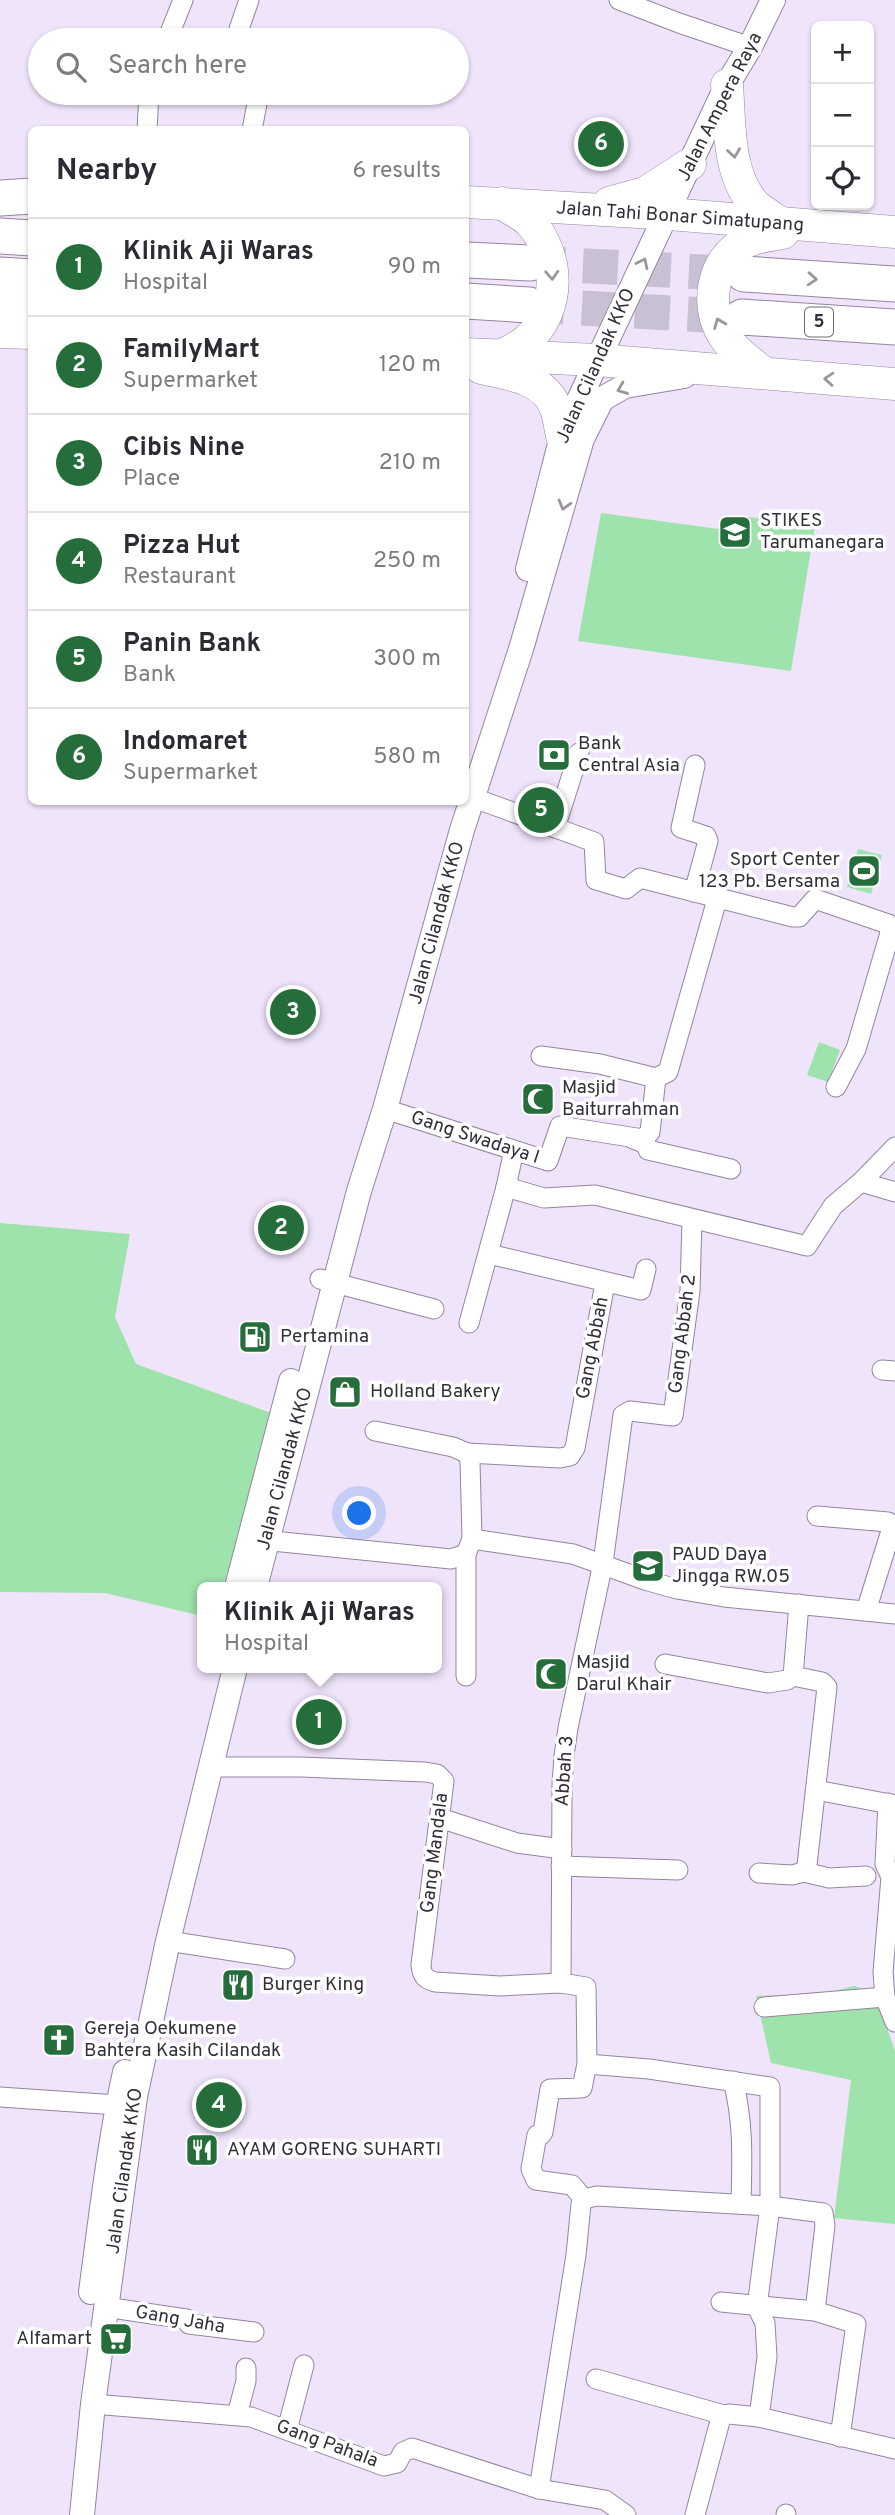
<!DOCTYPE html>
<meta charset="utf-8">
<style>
:root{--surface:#fff;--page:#f7f7f7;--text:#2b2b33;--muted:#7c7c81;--line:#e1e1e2;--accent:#256d3a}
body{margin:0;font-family:Overpass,sans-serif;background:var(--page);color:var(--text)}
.controls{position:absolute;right:21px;top:21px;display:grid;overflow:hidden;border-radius:10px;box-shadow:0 2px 5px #0004}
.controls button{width:63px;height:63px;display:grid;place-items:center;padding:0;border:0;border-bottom:2px solid var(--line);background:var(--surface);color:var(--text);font:35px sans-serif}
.you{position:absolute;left:360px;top:1514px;width:24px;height:24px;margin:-18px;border:5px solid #fff;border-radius:50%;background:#1a73e8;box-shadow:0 0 0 10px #1a73e833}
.badge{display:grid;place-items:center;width:46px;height:46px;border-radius:50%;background:var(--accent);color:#fff;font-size:23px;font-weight:700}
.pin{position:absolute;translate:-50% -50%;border:4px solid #fff;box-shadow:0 2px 7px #0006}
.popup{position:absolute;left:197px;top:1582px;width:245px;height:91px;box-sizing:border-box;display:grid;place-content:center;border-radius:10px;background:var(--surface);filter:drop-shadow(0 2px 5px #0005);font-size:23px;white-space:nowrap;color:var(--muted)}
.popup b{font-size:26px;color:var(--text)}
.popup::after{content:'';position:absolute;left:50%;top:100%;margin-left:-14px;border:14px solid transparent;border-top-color:var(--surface)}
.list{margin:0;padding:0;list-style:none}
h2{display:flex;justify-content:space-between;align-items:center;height:91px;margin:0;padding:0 28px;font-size:30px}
h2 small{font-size:23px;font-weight:400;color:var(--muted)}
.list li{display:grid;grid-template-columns:46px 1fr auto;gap:21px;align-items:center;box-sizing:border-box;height:98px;padding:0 28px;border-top:2px solid var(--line)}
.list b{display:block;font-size:26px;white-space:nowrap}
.list p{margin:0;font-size:23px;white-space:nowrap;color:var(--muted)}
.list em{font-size:23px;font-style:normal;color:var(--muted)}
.icon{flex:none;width:38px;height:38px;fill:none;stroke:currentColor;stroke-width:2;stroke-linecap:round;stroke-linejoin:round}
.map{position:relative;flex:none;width:895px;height:2515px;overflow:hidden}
.search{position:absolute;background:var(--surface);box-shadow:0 2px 5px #0004;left:28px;top:28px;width:441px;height:77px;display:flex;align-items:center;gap:18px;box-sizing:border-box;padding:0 24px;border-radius:38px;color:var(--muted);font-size:26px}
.panel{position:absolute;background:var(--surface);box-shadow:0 2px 5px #0004;left:28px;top:126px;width:441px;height:679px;border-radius:10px}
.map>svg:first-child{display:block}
</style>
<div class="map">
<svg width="895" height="2515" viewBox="0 0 895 2515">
<rect width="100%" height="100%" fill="#f0e4fb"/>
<g fill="#9fe3ac">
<polygon points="601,513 726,530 742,516 815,526 791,671 578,641"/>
<polygon points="858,849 882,855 871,894 847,887"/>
<polygon points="819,1042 840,1050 828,1082 807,1075"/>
<polygon points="0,1223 130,1234 115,1317 136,1364 274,1414 223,1587 202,1587 202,1616 105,1593 0,1592"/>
<polygon points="854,1986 875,1993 895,2051 895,2224 834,2218 851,2080 771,2063 756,1996 827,1993"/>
</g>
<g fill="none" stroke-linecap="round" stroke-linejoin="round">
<g stroke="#cac0d4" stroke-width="35" stroke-dasharray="35 18" stroke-linecap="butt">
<polyline points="530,263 744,274"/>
<polyline points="529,305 742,317"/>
</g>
<defs>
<g id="minor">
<polyline points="619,0 679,23 750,47"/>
<polyline points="167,40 183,0"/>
<polyline points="240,40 239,29 249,0"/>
<polyline points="147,130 149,93"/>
<polyline points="252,130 259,93"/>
<polyline points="471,800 485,802 594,842 596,880 626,889 640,878 793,917 799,917 815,899 888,924 890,933 856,1049 836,1087"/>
<polyline points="555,828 579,753"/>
<polyline points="694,892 708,841 706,836 681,828 695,765"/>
<polyline points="541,1056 600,1064 656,1078 668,1072 718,896"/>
<polyline points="385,1109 548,1161 560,1126 643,1139 650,1132 656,1078"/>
<polyline points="633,1139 646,1144 648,1150 731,1169"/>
<polyline points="514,1150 506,1187 544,1198 595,1195 807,1246 833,1206 861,1182 895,1147"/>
<polyline points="861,1182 895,1192"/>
<polyline points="489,1254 641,1290 646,1269"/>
<polyline points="320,1279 434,1309"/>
<polyline points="469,1323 506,1187"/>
<polyline points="882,1370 895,1371"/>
<polyline points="375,1431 453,1447 467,1453 470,1461 472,1539"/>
<polyline points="467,1453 560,1458 570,1456 575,1448 605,1283"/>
<polyline points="817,1516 888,1522 891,1531 866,1611"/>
<polyline points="253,1539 451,1559 466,1554 472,1539 573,1554 648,1581 677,1589 724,1597 895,1614"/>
<polyline points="799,1604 793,1676 822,1682 827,1687 807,1865 804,1872"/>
<polyline points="665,1664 768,1683 787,1680 793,1676"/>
<polyline points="466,1676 466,1554"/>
<path d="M212,1767H301L425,1772L437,1774L444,1781L421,1965C422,1976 425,1979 435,1982L500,1986L561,1983L586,1987L587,2064L582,2088L550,2089L543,2132L541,2135"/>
<polyline points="816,1790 895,1805"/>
<polyline points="888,1803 885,1864 891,1877 883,1972 885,1997 895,2022"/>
<polyline points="440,1818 517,1843 562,1849"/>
<polyline points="561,1866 678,1870"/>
<polyline points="759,1873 792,1875 804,1872 829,1878 866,1876"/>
<polyline points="168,1941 285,1959"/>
<polyline points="561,1983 562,1784 564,1756 568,1728 603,1563 623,1415 630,1411 673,1416 690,1291 692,1220"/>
<polyline points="764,2007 885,1997"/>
<polyline points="587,2064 649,2069 770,2087 770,2206 757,2307 765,2323 767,2357 759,2417"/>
<path d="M733,2081C744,2122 742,2162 741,2204"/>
<polyline points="0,2097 132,2106"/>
<polyline points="537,2135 531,2169 536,2180 572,2185 584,2199"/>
<polyline points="584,2199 597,2196 770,2206 823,2213 825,2225 815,2311"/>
<polyline points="721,2302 815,2311 856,2324 840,2437"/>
<polyline points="105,2307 186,2319 189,2324 254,2332"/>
<polyline points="596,2379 724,2415"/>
<polyline points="93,2404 251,2417 384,2466 397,2463 403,2452 412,2448 539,2489 605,2500 626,2515"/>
<polyline points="237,2415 246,2381 246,2368"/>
<polyline points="287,2430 304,2365"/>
<polyline points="539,2489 576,2255 581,2204 584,2199"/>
<polyline points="695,2515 720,2421 724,2415 729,2414 759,2417 895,2449"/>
<polyline points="786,2515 786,2514"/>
</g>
<g id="tertiary">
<polyline points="528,569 562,436 727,85 750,47 773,0"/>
<polyline points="237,1587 291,1381"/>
<polyline points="255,1587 359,1191 385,1109 462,830 521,649 582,439 602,399 625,386 684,376"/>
<path d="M91,2292C101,2218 109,2145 125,2072"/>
<polyline points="82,2515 93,2404 135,2097 168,1941 235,1668"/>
</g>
<g id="trunk">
<path d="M727,85C730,123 727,175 755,205C763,212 773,218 782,224"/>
<polyline points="466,202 656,213 895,232"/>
<path d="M502,203C510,209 521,214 529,221C560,254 562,310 526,341C519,347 510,351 503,355"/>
<polyline points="609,203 645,193 690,164"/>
<polyline points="0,332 32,333"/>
<polyline points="466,354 597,360 895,384"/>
<path d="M481,368C508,374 546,378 556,409C559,417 560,427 562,436"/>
<path d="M764,373C750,362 734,351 724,336C704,306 712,258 746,242C758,236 770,235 783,233"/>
</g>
<g id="motorway">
<polyline points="0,198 32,196"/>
<polyline points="0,236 32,238"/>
<polyline points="466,260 530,263"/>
<polyline points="744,274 895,284"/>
<polyline points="0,275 32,277"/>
<polyline points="466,301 529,305"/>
<polyline points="0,307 32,309"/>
<polyline points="742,317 895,327"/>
</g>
</defs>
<use href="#minor" stroke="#93859f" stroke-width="21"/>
<use href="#tertiary" stroke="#93859f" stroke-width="26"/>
<use href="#trunk" stroke="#93859f" stroke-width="33"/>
<use href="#motorway" stroke="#93859f" stroke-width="37"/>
<use href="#minor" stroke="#fff" stroke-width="19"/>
<use href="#tertiary" stroke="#fff" stroke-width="24"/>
<use href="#trunk" stroke="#fff" stroke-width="32"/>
<use href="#motorway" stroke="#fff" stroke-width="35"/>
</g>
<defs><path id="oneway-chevron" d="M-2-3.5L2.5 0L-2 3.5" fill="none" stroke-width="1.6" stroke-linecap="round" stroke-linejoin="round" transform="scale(1.75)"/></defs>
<g stroke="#9a969c">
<use href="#oneway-chevron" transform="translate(734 153) rotate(82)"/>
<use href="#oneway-chevron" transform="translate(643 263) rotate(-64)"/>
<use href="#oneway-chevron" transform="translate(552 275) rotate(87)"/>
<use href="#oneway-chevron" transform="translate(812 279) rotate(4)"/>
<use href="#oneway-chevron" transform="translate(719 323) rotate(-112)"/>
<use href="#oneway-chevron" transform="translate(829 379) rotate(-176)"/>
<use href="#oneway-chevron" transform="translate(622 389) rotate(158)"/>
<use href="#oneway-chevron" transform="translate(564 505) rotate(106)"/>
</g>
<defs>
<symbol id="university-square" viewBox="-11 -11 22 22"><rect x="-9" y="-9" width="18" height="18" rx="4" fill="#256d3a" stroke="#fff"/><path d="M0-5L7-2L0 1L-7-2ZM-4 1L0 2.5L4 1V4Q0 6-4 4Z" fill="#fff"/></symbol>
<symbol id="bank-square" viewBox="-11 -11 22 22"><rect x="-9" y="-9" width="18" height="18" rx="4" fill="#256d3a" stroke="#fff"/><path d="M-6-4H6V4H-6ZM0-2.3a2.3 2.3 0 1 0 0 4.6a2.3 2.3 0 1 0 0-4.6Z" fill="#fff"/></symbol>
<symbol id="stadium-square" viewBox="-11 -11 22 22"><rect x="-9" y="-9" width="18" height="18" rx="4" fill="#256d3a" stroke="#fff"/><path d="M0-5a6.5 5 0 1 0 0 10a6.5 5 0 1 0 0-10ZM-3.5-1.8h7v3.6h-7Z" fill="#fff"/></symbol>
<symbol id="mosque-square" viewBox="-11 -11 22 22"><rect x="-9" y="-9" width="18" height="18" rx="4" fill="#256d3a" stroke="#fff"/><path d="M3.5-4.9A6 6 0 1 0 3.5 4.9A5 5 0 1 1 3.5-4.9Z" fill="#fff"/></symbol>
<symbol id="fuel-square" viewBox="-11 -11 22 22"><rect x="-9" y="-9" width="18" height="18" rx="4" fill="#256d3a" stroke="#fff"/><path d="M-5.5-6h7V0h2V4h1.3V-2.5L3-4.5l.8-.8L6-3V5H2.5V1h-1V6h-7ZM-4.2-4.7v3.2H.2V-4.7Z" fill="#fff"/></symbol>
<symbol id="shop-square" viewBox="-11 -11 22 22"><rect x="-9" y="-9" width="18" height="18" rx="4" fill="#256d3a" stroke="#fff"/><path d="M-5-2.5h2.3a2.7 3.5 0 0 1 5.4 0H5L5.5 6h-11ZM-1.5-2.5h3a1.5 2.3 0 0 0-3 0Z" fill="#fff"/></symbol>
<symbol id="school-square" viewBox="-11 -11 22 22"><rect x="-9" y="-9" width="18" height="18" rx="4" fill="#256d3a" stroke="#fff"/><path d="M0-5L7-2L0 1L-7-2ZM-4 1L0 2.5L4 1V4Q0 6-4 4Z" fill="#fff"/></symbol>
<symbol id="restaurant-square" viewBox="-11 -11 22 22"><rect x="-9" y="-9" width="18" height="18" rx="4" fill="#256d3a" stroke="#fff"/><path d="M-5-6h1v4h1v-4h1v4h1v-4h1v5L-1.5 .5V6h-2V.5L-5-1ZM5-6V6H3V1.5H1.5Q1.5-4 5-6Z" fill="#fff"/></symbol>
<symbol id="church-square" viewBox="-11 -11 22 22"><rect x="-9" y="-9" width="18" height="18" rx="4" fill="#256d3a" stroke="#fff"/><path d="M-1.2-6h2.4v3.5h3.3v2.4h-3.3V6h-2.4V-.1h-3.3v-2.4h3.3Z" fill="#fff"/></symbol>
<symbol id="supermarket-square" viewBox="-11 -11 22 22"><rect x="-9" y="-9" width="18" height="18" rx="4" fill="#256d3a" stroke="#fff"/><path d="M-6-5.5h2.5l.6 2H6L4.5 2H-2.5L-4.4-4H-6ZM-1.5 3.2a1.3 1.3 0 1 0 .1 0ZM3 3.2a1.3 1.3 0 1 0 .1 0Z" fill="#fff"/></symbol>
</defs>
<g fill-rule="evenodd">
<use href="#university-square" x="716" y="513" width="38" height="38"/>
<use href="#bank-square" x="535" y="736" width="38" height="38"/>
<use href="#stadium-square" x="845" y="852" width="38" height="38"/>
<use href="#mosque-square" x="519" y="1080" width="38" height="38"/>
<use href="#fuel-square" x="236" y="1318" width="38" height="38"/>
<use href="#shop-square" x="326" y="1373" width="38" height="38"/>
<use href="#school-square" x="629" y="1547" width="38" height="38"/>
<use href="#mosque-square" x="532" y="1655" width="38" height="38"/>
<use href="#restaurant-square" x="219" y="1966" width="38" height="38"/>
<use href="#church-square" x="40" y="2021" width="38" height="38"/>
<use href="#restaurant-square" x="183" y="2131" width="38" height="38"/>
<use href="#supermarket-square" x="97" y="2320" width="38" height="38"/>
</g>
<g text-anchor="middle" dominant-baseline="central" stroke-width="7" stroke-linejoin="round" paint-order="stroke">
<rect fill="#fff" stroke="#716d75" stroke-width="2" x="805" y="307.5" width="28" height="29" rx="5"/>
<g font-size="18" font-weight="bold" fill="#342e3a">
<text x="819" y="322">5</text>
</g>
<g font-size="19" fill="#342e3a" stroke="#fff">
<text transform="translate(720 107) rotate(-63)">Jalan Ampera Raya</text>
<text transform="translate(680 217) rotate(4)">Jalan Tahi Bonar Simatupang</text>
<text transform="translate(596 366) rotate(-66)">Jalan Cilandak KKO</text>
<text transform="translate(437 923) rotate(-75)">Jalan Cilandak KKO</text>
<text transform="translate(475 1138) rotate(18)">Gang Swadaya I</text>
<text transform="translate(683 1334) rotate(-83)">Gang Abbah 2</text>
<text transform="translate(593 1348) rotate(-79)">Gang Abbah</text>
<text transform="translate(285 1469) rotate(-75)">Jalan Cilandak KKO</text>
<text transform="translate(565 1771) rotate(-86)">Abbah 3</text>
<text transform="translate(435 1853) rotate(-83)">Gang Mandala</text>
<text transform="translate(125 2171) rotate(-82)">Jalan Cilandak KKO</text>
<text transform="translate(180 2320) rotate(10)">Gang Jaha</text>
<text transform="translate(327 2444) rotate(20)">Gang Pahala</text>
</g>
<g font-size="19" fill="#342e3a" stroke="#fff" text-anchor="start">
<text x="760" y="521">STIKES<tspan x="760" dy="22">Tarumanegara</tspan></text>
<text x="578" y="744">Bank<tspan x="578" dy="22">Central Asia</tspan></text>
<text x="840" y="860" text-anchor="end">Sport Center<tspan x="840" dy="22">123 Pb. Bersama</tspan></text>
<text x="562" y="1088">Masjid<tspan x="562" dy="22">Baiturrahman</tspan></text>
<text x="280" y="1337">Pertamina</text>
<text x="370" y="1392">Holland Bakery</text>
<text x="672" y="1555">PAUD Daya<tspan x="672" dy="22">Jingga RW.05</tspan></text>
<text x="576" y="1663">Masjid<tspan x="576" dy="22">Darul Khair</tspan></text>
<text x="262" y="1985">Burger King</text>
<text x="84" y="2029">Gereja Oekumene<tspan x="84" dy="22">Bahtera Kasih Cilandak</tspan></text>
<text x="227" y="2150">AYAM GORENG SUHARTI</text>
<text x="92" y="2339" text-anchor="end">Alfamart</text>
</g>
</g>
</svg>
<div class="controls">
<button>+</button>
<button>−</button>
<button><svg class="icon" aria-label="locate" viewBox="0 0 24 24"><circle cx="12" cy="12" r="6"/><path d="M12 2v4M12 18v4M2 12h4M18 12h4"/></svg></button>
</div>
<div class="you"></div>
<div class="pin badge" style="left:319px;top:1722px">1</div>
<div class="popup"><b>Klinik Aji Waras</b>Hospital</div>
<div class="pin badge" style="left:281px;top:1228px">2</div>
<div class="pin badge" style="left:293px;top:1012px">3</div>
<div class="pin badge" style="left:219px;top:2105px">4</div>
<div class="pin badge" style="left:541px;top:810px">5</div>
<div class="pin badge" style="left:601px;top:144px">6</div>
<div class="search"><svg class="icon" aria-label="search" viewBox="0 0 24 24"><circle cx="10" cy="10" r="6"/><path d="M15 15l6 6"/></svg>Search here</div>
<section class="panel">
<h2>Nearby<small>6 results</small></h2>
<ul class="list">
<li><span class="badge">1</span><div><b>Klinik Aji Waras</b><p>Hospital</p></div><em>90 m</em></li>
<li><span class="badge">2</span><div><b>FamilyMart</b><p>Supermarket</p></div><em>120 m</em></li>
<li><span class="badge">3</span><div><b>Cibis Nine</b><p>Place</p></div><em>210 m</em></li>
<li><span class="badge">4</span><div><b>Pizza Hut</b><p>Restaurant</p></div><em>250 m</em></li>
<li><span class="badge">5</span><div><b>Panin Bank</b><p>Bank</p></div><em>300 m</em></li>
<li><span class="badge">6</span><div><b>Indomaret</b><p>Supermarket</p></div><em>580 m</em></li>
</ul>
</section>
</div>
